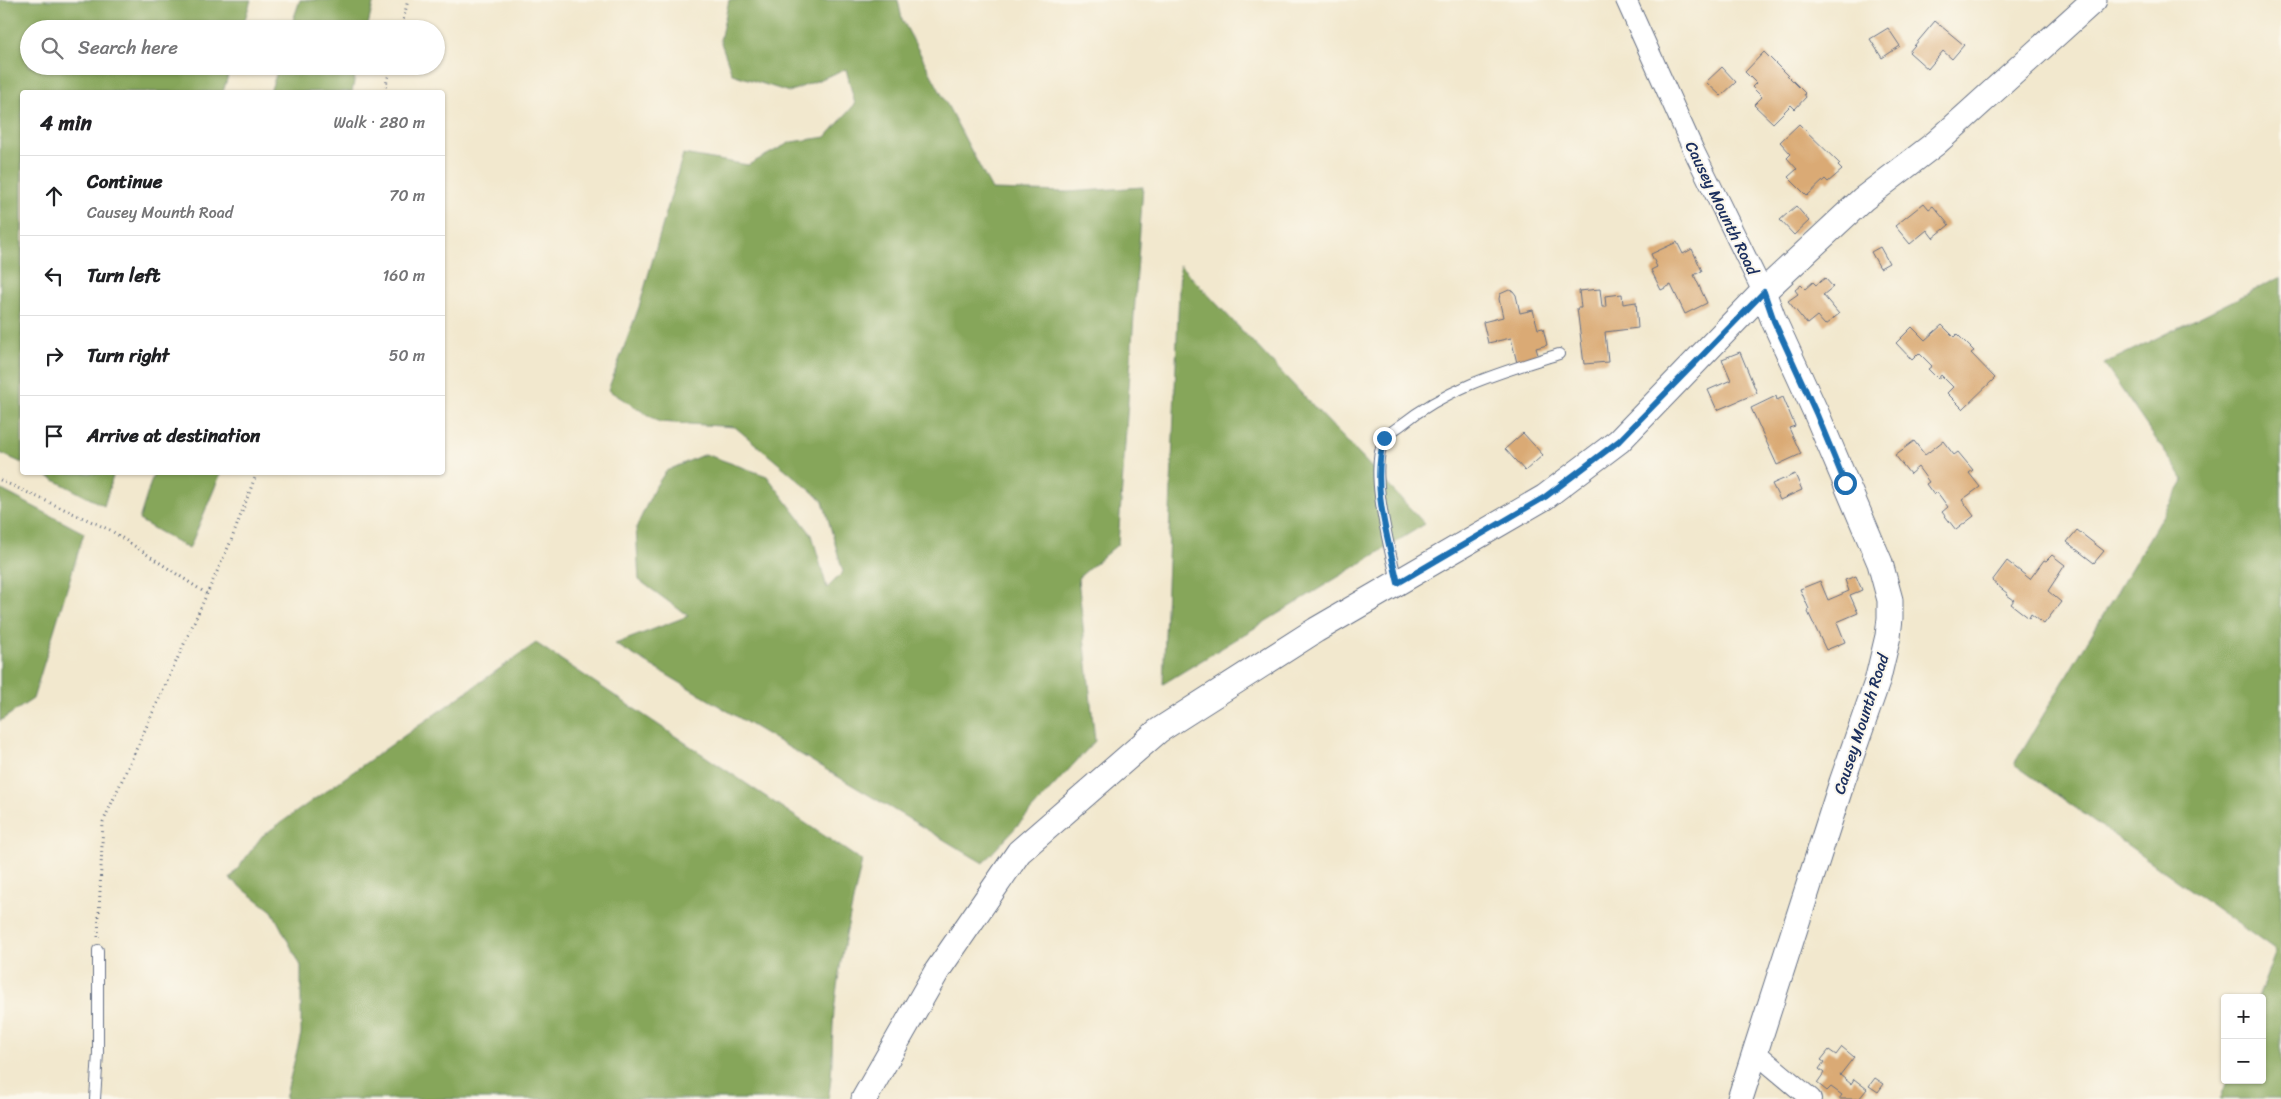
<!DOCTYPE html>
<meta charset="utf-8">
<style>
:root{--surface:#fff;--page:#f6f6f6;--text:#202124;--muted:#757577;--line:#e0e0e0}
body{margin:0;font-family:Sriracha,sans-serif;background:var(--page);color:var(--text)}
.controls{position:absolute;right:15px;bottom:15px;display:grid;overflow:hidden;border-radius:5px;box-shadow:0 1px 4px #0004}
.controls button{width:45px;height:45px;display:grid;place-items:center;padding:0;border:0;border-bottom:1px solid var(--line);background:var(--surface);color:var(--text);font:25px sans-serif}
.stop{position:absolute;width:15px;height:15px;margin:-11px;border:4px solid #1f6fb2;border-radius:50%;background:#fff}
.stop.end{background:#1f6fb2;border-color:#fff;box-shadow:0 1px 5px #0008}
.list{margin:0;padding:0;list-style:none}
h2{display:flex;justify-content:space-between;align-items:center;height:65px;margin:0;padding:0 20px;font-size:21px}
h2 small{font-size:16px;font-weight:400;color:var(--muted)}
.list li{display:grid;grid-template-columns:32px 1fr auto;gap:15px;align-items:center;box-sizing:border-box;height:80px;padding:0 20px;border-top:1px solid var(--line)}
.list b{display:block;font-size:19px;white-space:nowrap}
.list p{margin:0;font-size:16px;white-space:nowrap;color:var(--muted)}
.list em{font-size:16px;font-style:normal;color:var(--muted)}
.icon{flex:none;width:28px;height:28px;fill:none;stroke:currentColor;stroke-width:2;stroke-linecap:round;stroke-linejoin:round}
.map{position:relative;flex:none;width:2281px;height:1099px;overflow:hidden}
.search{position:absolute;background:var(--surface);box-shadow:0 1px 4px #0004;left:20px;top:20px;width:425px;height:55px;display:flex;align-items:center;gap:12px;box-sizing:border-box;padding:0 18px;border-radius:28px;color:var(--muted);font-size:19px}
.panel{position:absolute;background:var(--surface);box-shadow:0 1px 4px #0004;left:20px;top:90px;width:425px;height:385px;border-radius:5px}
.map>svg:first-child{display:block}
</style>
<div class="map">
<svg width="2281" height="1099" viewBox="0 0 2281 1099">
<rect width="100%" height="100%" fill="#fbf7ec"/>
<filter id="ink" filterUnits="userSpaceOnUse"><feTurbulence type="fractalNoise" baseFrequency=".02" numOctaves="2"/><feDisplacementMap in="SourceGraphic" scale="10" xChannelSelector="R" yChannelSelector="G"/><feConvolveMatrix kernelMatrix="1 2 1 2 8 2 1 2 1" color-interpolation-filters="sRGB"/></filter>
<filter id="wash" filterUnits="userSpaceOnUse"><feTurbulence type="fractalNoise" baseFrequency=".0096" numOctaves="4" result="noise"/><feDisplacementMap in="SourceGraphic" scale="20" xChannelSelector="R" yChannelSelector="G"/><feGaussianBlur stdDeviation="1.12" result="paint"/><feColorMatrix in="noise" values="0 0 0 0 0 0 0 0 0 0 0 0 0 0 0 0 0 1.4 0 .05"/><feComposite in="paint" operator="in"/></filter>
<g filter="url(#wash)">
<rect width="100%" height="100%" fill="#f2e8ce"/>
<g fill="#86a65a" stroke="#506a5c">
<polygon points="0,0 251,0 242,29 29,29 29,66 231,66 223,92 22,92 22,463 0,453"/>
<polygon points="300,0 374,0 367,29 290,29"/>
<polygon points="729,0 898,0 902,19 992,190 1068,192 1143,187 1118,544 1078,578 1095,741 983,863 615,644 688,616 639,580 636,528 654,489 666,471 705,454 767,476 812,535 827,588 843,572 823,501 735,427 659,422 608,390 639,307 683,154 748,165 791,142 826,137 855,104 846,69 789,92 732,74 720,40"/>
<polygon points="279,66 357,66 352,92 270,92"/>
<polygon points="1180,265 1425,524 1163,684"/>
<polygon points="2281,277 2281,1099 2220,1099 2227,1080 2262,1080 2262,998 2258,998 2276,951 2014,764 2184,480 2104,364"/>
<polygon points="154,472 221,473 189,549 139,520"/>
<polygon points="41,473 114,473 104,506"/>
<polygon points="0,489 84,533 33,699 0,721"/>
<path d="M536,643L862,861C851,911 839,961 834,1012C831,1042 834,1069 828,1099H285L301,1034V966L272,911L230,879L262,836Z"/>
</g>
<g id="blocks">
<g fill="#daaa75">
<polygon points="1935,21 1964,45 1952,59 1943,51 1928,69 1909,52"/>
<polygon points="1888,28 1900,46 1882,58 1870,39"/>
<polygon points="1764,52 1805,93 1804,94 1806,97 1795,109 1791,105 1773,123 1754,105 1762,97 1752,87 1756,83 1745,72"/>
<polygon points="1722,67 1736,82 1721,96 1706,82"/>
<polygon points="1799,124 1840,164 1838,166 1842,170 1828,182 1825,179 1807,196 1788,177 1797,169 1787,158 1791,154 1780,142"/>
<polygon points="1924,203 1929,209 1933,206 1949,225 1933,238 1927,230 1910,244 1895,226"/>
<polygon points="1796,206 1809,221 1794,235 1780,220"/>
<polygon points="1677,242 1683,254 1692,249 1702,271 1694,275 1707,303 1685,314 1671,285 1661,290 1651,270 1657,267 1651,254"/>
<polygon points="1880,247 1889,263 1880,268 1871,252"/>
<polygon points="1825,278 1833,287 1823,295 1839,314 1825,325 1817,316 1807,324 1788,301 1798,294 1795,290 1801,285 1805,289 1813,282 1816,285"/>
<polygon points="1600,289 1602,307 1606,307 1605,296 1622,294 1623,304 1636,302 1638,328 1605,332 1608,362 1584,364 1577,308 1581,308 1579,291"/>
<polygon points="1509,290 1513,291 1516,295 1520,313 1533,310 1538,329 1543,328 1547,345 1536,348 1539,358 1517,363 1511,338 1488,343 1483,322 1503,317 1499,299 1500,294"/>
<polygon points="1942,325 1954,337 1957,334 1974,351 1971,353 1995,378 1963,409 1947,393 1953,387 1941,375 1938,379 1928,369 1932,366 1919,353 1912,360 1896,343 1912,327 1925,340"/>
<polygon points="1740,352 1757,393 1717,410 1708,390 1731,380 1722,359"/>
<polygon points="1776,396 1777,400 1783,397 1795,426 1789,428 1801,454 1777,465 1751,408"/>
<polygon points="1523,433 1543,455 1525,471 1505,449"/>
<polygon points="1914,441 1925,455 1943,441 1954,455 1958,452 1973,470 1969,473 1980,487 1962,500 1974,516 1956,530 1942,512 1948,507 1937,492 1934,495 1926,484 1929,482 1918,467 1910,474 1895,455"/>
<polygon points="1795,474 1802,490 1780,500 1772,484"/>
<polygon points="2077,530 2104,551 2094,563 2067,542"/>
<polygon points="2052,555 2065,565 2048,591 2061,602 2044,624 2031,614 2029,618 2011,604 2014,600 2007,595 2008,594 1992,581 2007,561 2030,579 2044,560 2046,561"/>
<polygon points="1856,576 1862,590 1850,595 1858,613 1837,622 1845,642 1826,650 1807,610 1809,609 1800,589 1820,581 1828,600 1849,591 1845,580"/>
<polygon points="1842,1047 1854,1057 1840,1075 1851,1084 1854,1079 1867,1089 1859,1099 1839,1099 1842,1095 1831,1087 1827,1091 1817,1083 1824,1073 1819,1069 1824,1062 1821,1060 1829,1050 1836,1055"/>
<polygon points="1875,1078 1884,1084 1878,1092 1869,1086"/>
</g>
</g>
</g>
<g filter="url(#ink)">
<use href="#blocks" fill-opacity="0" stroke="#667085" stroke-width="1"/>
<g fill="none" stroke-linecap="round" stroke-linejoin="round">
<defs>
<g id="service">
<path d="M1397,582C1390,548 1368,470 1384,440C1386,434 1396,429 1401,425C1448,387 1502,372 1559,354"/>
<polyline points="95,1099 98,1053 98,950"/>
</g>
<g id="minor">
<polyline points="1626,0 1694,151 1763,292"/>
<polyline points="1755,1052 1811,1099"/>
</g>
<g id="tertiary">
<polyline points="864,1099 937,971 1019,852 1158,731 1316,630 1545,497 1619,441 1763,292 1863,199 1936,143 2094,0"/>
<polyline points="1740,1099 1842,782 1877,682 1888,636 1890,618 1890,600 1880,563 1817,415 1774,321 1763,292"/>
</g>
</defs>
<use href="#service" stroke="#667085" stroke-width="12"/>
<use href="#minor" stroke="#667085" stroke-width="22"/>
<use href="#tertiary" stroke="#667085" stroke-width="27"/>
<g stroke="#667085" stroke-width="3" stroke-dasharray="1 4" stroke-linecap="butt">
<polyline points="401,29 408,0"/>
<polyline points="384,92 391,66"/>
<polyline points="0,480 110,530 207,594"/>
<polyline points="98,937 103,822 231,541 257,472"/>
</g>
<use href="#service" stroke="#fff" stroke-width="10"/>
<use href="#minor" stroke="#fff" stroke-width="20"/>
<use href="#tertiary" stroke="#fff" stroke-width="25"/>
</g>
</g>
<g fill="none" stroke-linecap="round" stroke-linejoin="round" filter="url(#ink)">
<path stroke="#1f6fb2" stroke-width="6" d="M1384,438C1371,487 1387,535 1398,583L1545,497L1619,441L1764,292L1774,321L1817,415L1845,483"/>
</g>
<g text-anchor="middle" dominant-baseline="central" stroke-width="4" stroke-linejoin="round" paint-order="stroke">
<g font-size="16" fill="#1b2f5e" stroke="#fbf7ec">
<text transform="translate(1722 208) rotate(64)">Causey Mounth Road</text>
<text transform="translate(1861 724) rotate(-72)">Causey Mounth Road</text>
</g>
</g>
</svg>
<div class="controls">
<button>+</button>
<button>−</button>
</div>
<div class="stop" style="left:1845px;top:483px"></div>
<div class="stop end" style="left:1384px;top:438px"></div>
<div class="search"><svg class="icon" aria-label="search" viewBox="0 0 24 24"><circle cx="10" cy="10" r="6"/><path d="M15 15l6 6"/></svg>Search here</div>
<section class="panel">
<h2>4 min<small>Walk · 280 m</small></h2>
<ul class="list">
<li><svg class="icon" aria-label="ahead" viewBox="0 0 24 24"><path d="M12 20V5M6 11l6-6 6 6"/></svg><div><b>Continue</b><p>Causey Mounth Road</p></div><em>70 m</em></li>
<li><svg class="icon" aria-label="left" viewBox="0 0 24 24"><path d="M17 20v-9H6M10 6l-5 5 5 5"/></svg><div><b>Turn left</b></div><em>160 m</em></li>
<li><svg class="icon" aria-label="right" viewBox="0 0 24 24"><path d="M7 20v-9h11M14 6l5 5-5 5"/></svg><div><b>Turn right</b></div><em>50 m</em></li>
<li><svg class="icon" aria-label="arrive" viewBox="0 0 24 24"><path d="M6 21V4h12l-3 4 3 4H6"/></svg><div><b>Arrive at destination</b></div></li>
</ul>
</section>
</div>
